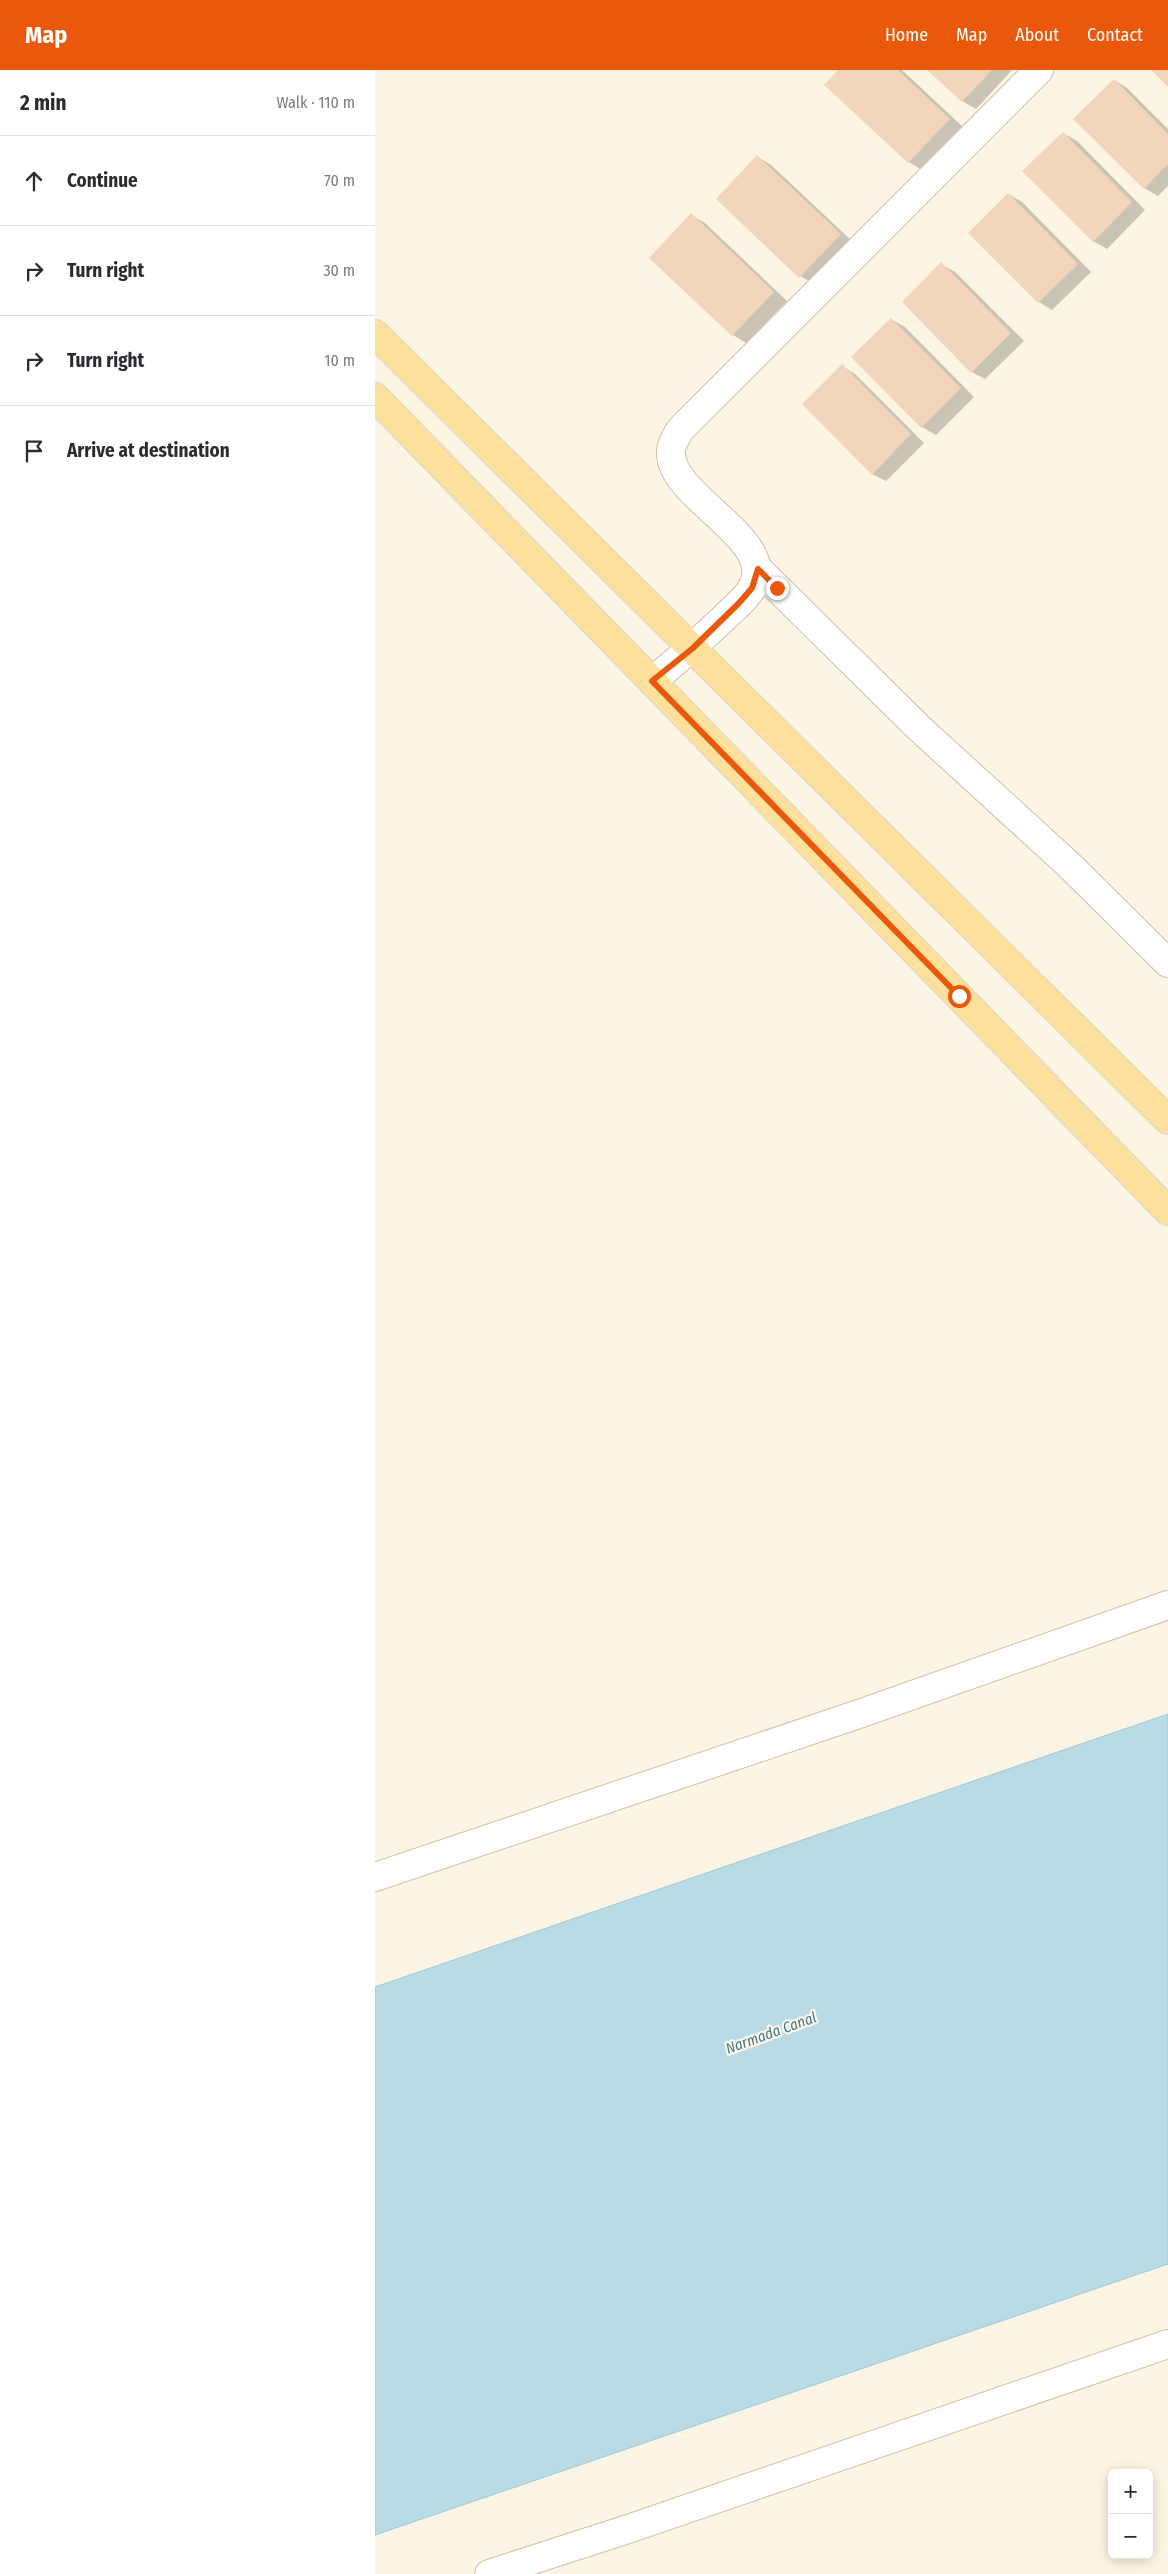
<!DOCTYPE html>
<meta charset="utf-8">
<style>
:root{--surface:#fff;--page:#f2f2f3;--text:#2b2b33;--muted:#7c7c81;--line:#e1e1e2;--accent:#ea580c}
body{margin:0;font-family:"Fira Sans Condensed",sans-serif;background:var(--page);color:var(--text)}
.controls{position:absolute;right:15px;bottom:15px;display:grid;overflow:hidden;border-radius:8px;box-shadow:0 2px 12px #0003}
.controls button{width:45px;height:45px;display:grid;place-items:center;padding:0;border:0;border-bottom:1px solid var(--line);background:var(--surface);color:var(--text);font:25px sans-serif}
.stop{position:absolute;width:15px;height:15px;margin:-11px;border:4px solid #ea580c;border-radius:50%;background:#fff}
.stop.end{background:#ea580c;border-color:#fff;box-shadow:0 1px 5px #0008}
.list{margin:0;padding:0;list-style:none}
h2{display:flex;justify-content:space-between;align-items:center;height:65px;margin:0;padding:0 20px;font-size:21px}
h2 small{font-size:16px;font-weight:400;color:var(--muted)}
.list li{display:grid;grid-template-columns:32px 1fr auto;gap:15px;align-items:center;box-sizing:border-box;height:90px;padding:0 20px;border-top:1px solid var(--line)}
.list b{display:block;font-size:19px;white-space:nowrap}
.list em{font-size:16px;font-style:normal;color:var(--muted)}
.icon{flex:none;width:28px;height:28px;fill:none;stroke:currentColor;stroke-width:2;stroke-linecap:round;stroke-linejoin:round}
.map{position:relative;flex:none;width:793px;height:2504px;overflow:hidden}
header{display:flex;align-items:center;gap:30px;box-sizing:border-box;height:70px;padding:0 25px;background:var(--accent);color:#fff}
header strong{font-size:24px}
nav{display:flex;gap:28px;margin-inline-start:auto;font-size:18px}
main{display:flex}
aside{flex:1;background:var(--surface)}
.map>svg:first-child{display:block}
</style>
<header>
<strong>Map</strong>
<nav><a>Home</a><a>Map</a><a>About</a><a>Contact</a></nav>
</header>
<main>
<aside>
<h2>2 min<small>Walk · 110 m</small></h2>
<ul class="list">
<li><svg class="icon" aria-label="ahead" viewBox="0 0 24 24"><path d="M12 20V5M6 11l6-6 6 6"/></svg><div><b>Continue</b></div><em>70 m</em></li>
<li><svg class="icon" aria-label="right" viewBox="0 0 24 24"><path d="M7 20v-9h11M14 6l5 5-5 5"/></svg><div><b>Turn right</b></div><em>30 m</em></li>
<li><svg class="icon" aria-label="right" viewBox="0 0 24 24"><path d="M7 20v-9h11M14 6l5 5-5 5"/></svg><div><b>Turn right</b></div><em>10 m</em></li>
<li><svg class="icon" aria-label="arrive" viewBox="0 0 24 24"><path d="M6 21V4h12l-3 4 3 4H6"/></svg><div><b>Arrive at destination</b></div></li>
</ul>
</aside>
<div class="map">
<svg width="793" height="2504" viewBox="0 0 793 2504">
<rect width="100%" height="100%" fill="#fcf5e3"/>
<polygon fill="#b8dbe6" stroke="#9ecad8" points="793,1644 793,2194 0,2465 0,1917"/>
<g fill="#0003">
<polygon points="465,0 527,0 588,57 547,100 534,92"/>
<polygon points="554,0 637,0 601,39 587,31"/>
<polygon points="739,10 752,18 793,59 793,116 783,126 769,118"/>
<polygon points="688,63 702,71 770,140 732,179 718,171"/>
<polygon points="383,87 396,95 478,172 439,214 425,206"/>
<polygon points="633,124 647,132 716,202 677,240 664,232 594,163"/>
<polygon points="316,145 330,153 412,231 371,273 358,265 276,188"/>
<polygon points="566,194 580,202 649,271 610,309 597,302"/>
<polygon points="516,249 530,257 599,327 561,365 547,357 478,287"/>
<polygon points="467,296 480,304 549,373 511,411 497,404"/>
</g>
<g fill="#f2d6bb">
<polygon points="463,0 523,0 575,49 533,93 449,15"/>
<polygon points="552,0 617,0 587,32"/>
<polygon points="776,0 793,0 793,17"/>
<polygon points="739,9 793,64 793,94 769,119 698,49"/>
<polygon points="688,62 757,132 718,172 647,101"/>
<polygon points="382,85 466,164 424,208 341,129"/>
<polygon points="633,123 703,194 663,233 593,163"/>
<polygon points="316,143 399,222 357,266 274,188"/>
<polygon points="566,192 636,263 596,303 527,232"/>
<polygon points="516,248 586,318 546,358 476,287"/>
<polygon points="467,294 536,364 497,405 427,334"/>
</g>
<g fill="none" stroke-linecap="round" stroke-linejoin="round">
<defs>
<g id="street">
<polyline points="383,499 543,657 693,794 793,893"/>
<path d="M277,611C303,590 327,569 351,546C360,537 371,529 377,518C405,470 297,429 296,384C295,376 301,367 305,360L664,0"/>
</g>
<g id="secondary">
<polyline points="0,1807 481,1645 793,1535"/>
<polyline points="114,2504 253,2459 793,2274"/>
</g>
<g id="primary">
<polyline points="0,264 793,1050"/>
<polyline points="0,327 793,1141"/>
</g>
</defs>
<use href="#street" stroke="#cebdaa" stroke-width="30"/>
<use href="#secondary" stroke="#d1bea7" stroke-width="30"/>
<use href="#primary" stroke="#dbd5d0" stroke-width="30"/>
<use href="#street" stroke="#fff" stroke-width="28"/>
<use href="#secondary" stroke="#fff" stroke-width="28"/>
<use href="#primary" stroke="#fce09b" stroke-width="28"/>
</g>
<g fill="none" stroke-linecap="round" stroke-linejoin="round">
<polyline stroke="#ea580c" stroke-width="6" points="402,518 383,499 377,518 364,533 318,578 277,611 584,926"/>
</g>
<g text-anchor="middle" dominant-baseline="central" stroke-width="4.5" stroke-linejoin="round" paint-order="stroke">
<g font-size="15" font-style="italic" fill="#427789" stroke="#fff8ea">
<text transform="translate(396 1963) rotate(-20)">Narmada Canal</text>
</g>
</g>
</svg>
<div class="controls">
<button>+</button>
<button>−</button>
</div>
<div class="stop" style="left:584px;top:926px"></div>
<div class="stop end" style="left:402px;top:518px"></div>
</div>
</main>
